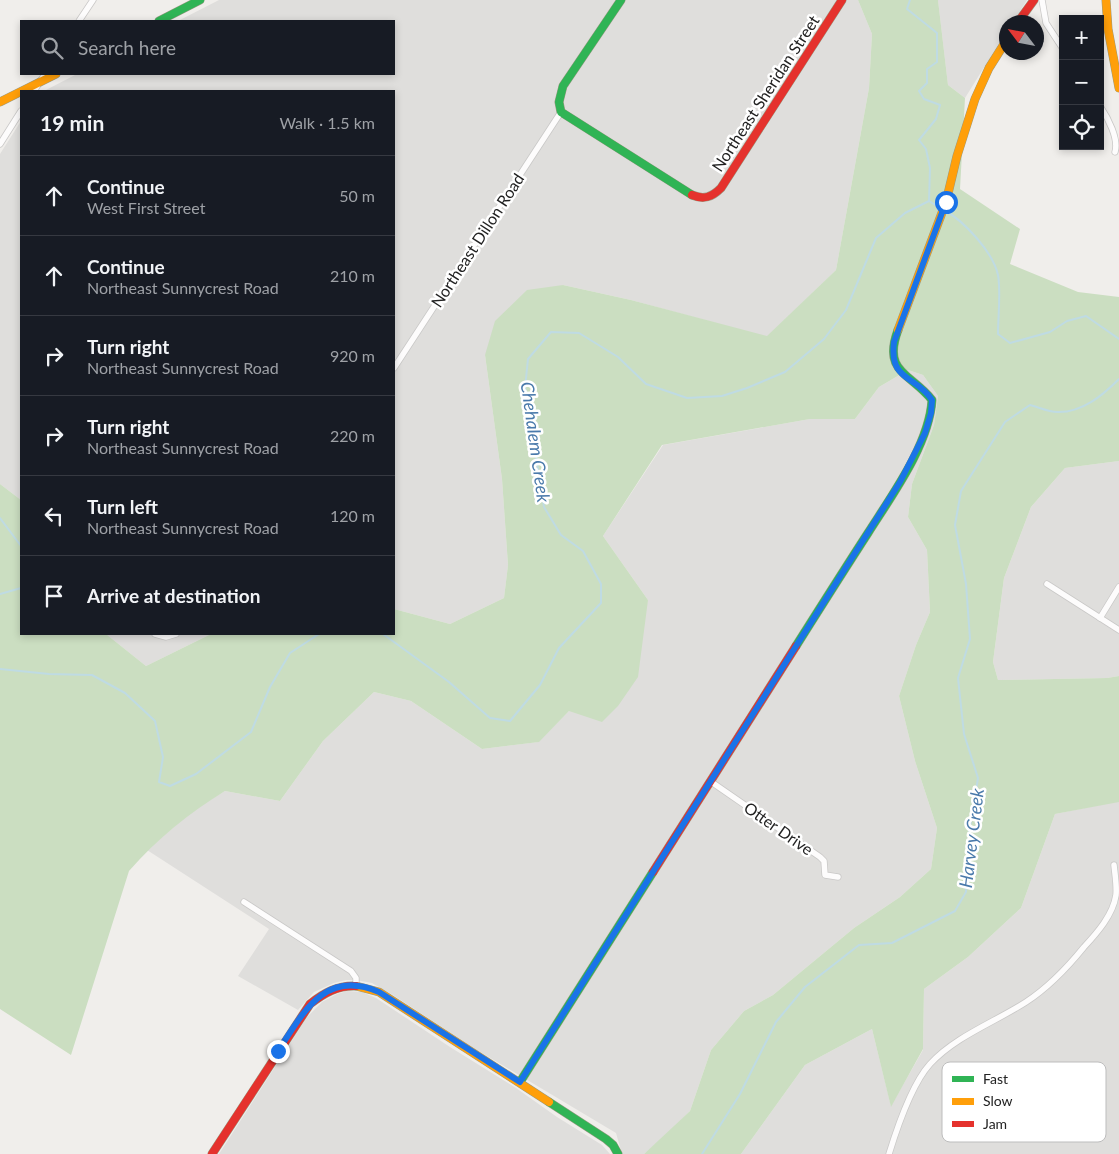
<!DOCTYPE html>
<meta charset="utf-8">
<style>
:root{--surface:#171b24;--page:#20242c;--text:#f1f3f6;--muted:#9ea1a6;--line:#363941}
body{margin:0;font-family:Lato,sans-serif;background:var(--page);color:var(--text)}
.controls{position:absolute;right:15px;top:15px;display:grid;overflow:hidden;border-radius:0px;box-shadow:0 2px 8px #0003}
.controls button{width:45px;height:45px;display:grid;place-items:center;padding:0;border:0;border-bottom:1px solid var(--line);background:var(--surface);color:var(--text);font:25px sans-serif}
.compass{position:absolute;left:999px;top:15px;width:45px;height:45px;border-radius:50%;background:var(--surface);box-shadow:0 2px 8px #0003;rotate:302deg}
.stop{position:absolute;width:15px;height:15px;margin:-11px;border:4px solid #1a73e8;border-radius:50%;background:#fff}
.stop.end{background:#1a73e8;border-color:#fff;box-shadow:0 1px 5px #0008}
.list{margin:0;padding:0;list-style:none}
h2{display:flex;justify-content:space-between;align-items:center;height:65px;margin:0;padding:0 20px;font-size:21px}
h2 small{font-size:16px;font-weight:400;color:var(--muted)}
.list li{display:grid;grid-template-columns:32px 1fr auto;gap:15px;align-items:center;box-sizing:border-box;height:80px;padding:0 20px;border-top:1px solid var(--line)}
.list b{display:block;font-size:19px;white-space:nowrap}
.list p{margin:0;font-size:16px;white-space:nowrap;color:var(--muted)}
.list em{font-size:16px;font-style:normal;color:var(--muted)}
.icon{flex:none;width:28px;height:28px;fill:none;stroke:currentColor;stroke-width:2;stroke-linecap:round;stroke-linejoin:round}
.map{position:relative;flex:none;width:1119px;height:1154px;overflow:hidden}
.search{position:absolute;background:var(--surface);box-shadow:0 2px 8px #0003;left:20px;top:20px;width:375px;height:55px;display:flex;align-items:center;gap:12px;box-sizing:border-box;padding:0 18px;border-radius:0px;color:var(--muted);font-size:19px}
.panel{position:absolute;background:var(--surface);box-shadow:0 2px 8px #0003;left:20px;top:90px;width:375px;height:545px;border-radius:0px}
.map>svg:first-child{display:block}
</style>
<div class="map">
<svg width="1119" height="1154" viewBox="0 0 1119 1154">
<rect width="100%" height="100%" fill="#f0eeeb"/>
<g fill="#dfdedc">
<polygon points="219,0 858,0 872,34 869,88 836,270 767,337 631,300 563,285 485,355 502,479 508,565 504,598 450,624 394,609 394,91 44,91 77,74 394,74 394,21 178,21"/>
<polygon points="938,0 1027,0 1013,22 1006,22 1006,32 965,98 948,85"/>
<polygon points="21,121 21,500 0,484 0,154"/>
<polygon points="908,370 923,375 938,396 934,425 912,484 908,517 927,550 930,612 916,645 899,696 915,761 937,828 931,869 900,897 854,928 773,995 744,1011 711,1050 690,1111 658,1142 644,1154 622,1154 616,1133 477,1050 393,995 372,983 356,980 346,980 334,983 314,992 298,1010 238,976 269,929 147,850 196,808 225,791 280,801 323,741 374,692 411,701 482,749 538,742 569,711 648,600 603,536 663,445 810,419 855,419 879,387"/>
<polygon points="1119,461 1119,676 1107,678 998,680 993,662 1004,578 1031,507 1065,468"/>
<polygon points="106,634 211,634 146,666"/>
<polygon points="1114,802 1119,802 1119,1154 741,1154 805,1065 872,1029 891,1106 923,1050 924,989 968,957 1021,908 1055,814"/>
<polygon points="347,991 362,992 376,998 450,1047 516,1088 557,1117 602,1145 610,1154 219,1154 307,1017 322,1002 337,994"/>
</g>
<path fill="#cbdec1" d="M858,0H938L948,85L965,98L960,189L1020,229L1010,264L1078,292L1119,297V461L1065,468L1031,507L1004,578L993,662L998,680L1107,678L1119,676V802L1055,814L1021,908L968,957L924,989L923,1049L891,1107L872,1029L805,1065L741,1154H644L690,1111L711,1050L744,1011L773,995L854,928L900,897L931,869L937,828L915,761L899,696L916,645L930,612L927,550L908,517L912,484L934,425L938,396L923,375L908,370L879,387L855,419H810L662,445L603,536L648,600L638,677L618,706L602,722L569,711L539,742L482,749L411,701L374,692L323,741L280,801L225,791C189,813 157,839 129,871L71,1055L0,1009V484L21,500V634H106L146,666L211,634H394V609L450,624L504,598L508,565L502,479L485,355L495,321L527,290L563,285L631,300L767,336L836,270L869,88L872,34Z"/>
<g fill="none" stroke-linecap="round" stroke-linejoin="round">
<g stroke="#bfdbe3" stroke-width="2">
<polyline points="910,0 907,9 937,33 937,62 927,69 927,83 919,91 924,99 940,105 936,119 919,140 926,149 930,168 929,201"/>
<polyline points="929,201 940,208"/>
<path d="M944,210C964,221 993,252 998,275C1001,292 998,317 998,334L1010,343L1050,332L1067,321L1086,316L1119,339"/>
<polyline points="0,518 21,546"/>
<polyline points="0,594 21,588"/>
<polyline points="383,634 449,682 490,718 510,721 540,685 559,648 601,603 601,584 583,551 561,535 544,507 525,388 528,359 551,332 579,333 618,357 646,384 687,398 722,396 747,388 785,372 824,339 846,310 876,238 905,213 929,201"/>
<polyline points="0,669 49,674 92,675 125,693 155,721 163,757 159,782 170,786 196,774 251,732 270,687 290,653 319,634"/>
<path d="M702,1154L740,1094L776,1022L805,987L859,945L892,943L955,911L966,892L969,833L978,778L964,734L958,678L970,639L966,584L955,525L961,491L1005,422L1030,405C1038,407 1049,412 1057,412C1082,413 1103,395 1119,379"/>
</g>
<defs>
<g id="street">
<polyline points="1042,0 1046,23 1063,49"/>
<polyline points="79,21 93,0"/>
<polyline points="34,91 45,74"/>
<path d="M1100,106C1108,118 1119,139 1115,152"/>
<polyline points="0,144 21,111"/>
<polyline points="394,368 561,112"/>
<polyline points="1047,584 1119,630"/>
<polyline points="1100,618 1119,587"/>
<polyline points="155,634 166,637 176,634"/>
<polyline points="710,781 820,857 824,861 825,875 838,877"/>
<polyline points="244,902 351,971 356,978 356,985"/>
<path d="M889,1154C897,1128 912,1084 930,1064C956,1036 995,1022 1026,1002C1049,987 1067,968 1084,947C1097,933 1113,915 1116,895C1117,886 1115,875 1114,865"/>
</g>
<g id="fast">
<polyline points="621,0 563,86 559,102 561,112 692,195"/>
<polyline points="159,21 200,0"/>
<path d="M796,646C820,608 844,570 868,533C892,495 929,445 932,400C911,373 882,373 898,330"/>
<polyline points="520,1082 653,872"/>
<polyline points="549,1102 606,1139 613,1145 618,1154"/>
</g>
<g id="slow">
<polyline points="1106,0 1108,29 1119,88"/>
<polyline points="0,102 56,74"/>
<polyline points="898,330 946,202 957,156 975,99 989,68 1006,41"/>
<polyline points="356,986 379,992 549,1102"/>
</g>
<g id="jam">
<polyline points="1018,22 1034,0"/>
<path d="M692,195C704,200 712,197 721,188L842,0"/>
<polyline points="653,872 796,646"/>
<path d="M212,1154L310,1004C324,993 338,985 356,986"/>
</g>
</defs>
<use href="#street" stroke="#c9c8c7" stroke-width="7"/>
<use href="#fast" stroke="#999a82" stroke-width="9"/>
<use href="#slow" stroke="#999a82" stroke-width="9"/>
<use href="#jam" stroke="#999a82" stroke-width="9"/>
<use href="#street" stroke="#fdfcfc" stroke-width="5.5"/>
<use href="#fast" stroke="#30b455" stroke-width="8"/>
<use href="#slow" stroke="#ff9f0a" stroke-width="8"/>
<use href="#jam" stroke="#e5322d" stroke-width="8"/>
</g>
<g fill="none" stroke-linecap="round" stroke-linejoin="round">
<path stroke="#1a73e8" stroke-width="6" d="M278,1051C303,1013 325,968 379,992L520,1082L900,482L925,433L931,413L932,400C916,375 889,382 894,342L946,202"/>
</g>
<g text-anchor="middle" dominant-baseline="central" stroke-width="5" stroke-linejoin="round" paint-order="stroke">
<g font-size="16" fill="#222" stroke="#fff">
<text transform="translate(765 93) rotate(-57)">Northeast Sheridan Street</text>
<text transform="translate(477 240) rotate(-57)">Northeast Dillon Road</text>
<text transform="translate(779 828) rotate(35)">Otter Drive</text>
</g>
<g font-size="18" font-style="italic" fill="#4a7aab" stroke="#fff">
<text transform="translate(536 442) rotate(82)">Chehalem Creek</text>
<text transform="translate(971 838) rotate(-83)">Harvey Creek</text>
</g>
</g>
<rect x="942" y="1062" width="164" height="80" rx="8" fill="#fff" stroke="#bdbdbd" stroke-width="1"/>
<rect x="952" y="1076" width="22" height="6" fill="#30b455"/>
<rect x="952" y="1098" width="22" height="7" fill="#ff9f0a"/>
<rect x="952" y="1121" width="22" height="6" fill="#e5322d"/>
<g font-size="14" fill="#222">
<text x="983" y="1084">Fast</text>
<text x="983" y="1106">Slow</text>
<text x="983" y="1129">Jam</text>
</g>
</svg>
<div class="controls">
<button>+</button>
<button>−</button>
<button><svg class="icon" aria-label="locate" viewBox="0 0 24 24"><circle cx="12" cy="12" r="6"/><path d="M12 2v4M12 18v4M2 12h4M18 12h4"/></svg></button>
</div>
<svg class="compass" viewBox="-18 -18 36 36"><path d="M0-13l5 13h-10z" fill="#e53935"/><path d="M0 13l5-13h-10z" fill="#9ea1a6"/></svg>
<div class="stop" style="left:946px;top:202px"></div>
<div class="stop end" style="left:278px;top:1051px"></div>
<div class="search"><svg class="icon" aria-label="search" viewBox="0 0 24 24"><circle cx="10" cy="10" r="6"/><path d="M15 15l6 6"/></svg>Search here</div>
<section class="panel">
<h2>19 min<small>Walk · 1.5 km</small></h2>
<ul class="list">
<li><svg class="icon" aria-label="ahead" viewBox="0 0 24 24"><path d="M12 20V5M6 11l6-6 6 6"/></svg><div><b>Continue</b><p>West First Street</p></div><em>50 m</em></li>
<li><svg class="icon" aria-label="ahead" viewBox="0 0 24 24"><path d="M12 20V5M6 11l6-6 6 6"/></svg><div><b>Continue</b><p>Northeast Sunnycrest Road</p></div><em>210 m</em></li>
<li><svg class="icon" aria-label="right" viewBox="0 0 24 24"><path d="M7 20v-9h11M14 6l5 5-5 5"/></svg><div><b>Turn right</b><p>Northeast Sunnycrest Road</p></div><em>920 m</em></li>
<li><svg class="icon" aria-label="right" viewBox="0 0 24 24"><path d="M7 20v-9h11M14 6l5 5-5 5"/></svg><div><b>Turn right</b><p>Northeast Sunnycrest Road</p></div><em>220 m</em></li>
<li><svg class="icon" aria-label="left" viewBox="0 0 24 24"><path d="M17 20v-9H6M10 6l-5 5 5 5"/></svg><div><b>Turn left</b><p>Northeast Sunnycrest Road</p></div><em>120 m</em></li>
<li><svg class="icon" aria-label="arrive" viewBox="0 0 24 24"><path d="M6 21V4h12l-3 4 3 4H6"/></svg><div><b>Arrive at destination</b></div></li>
</ul>
</section>
</div>
